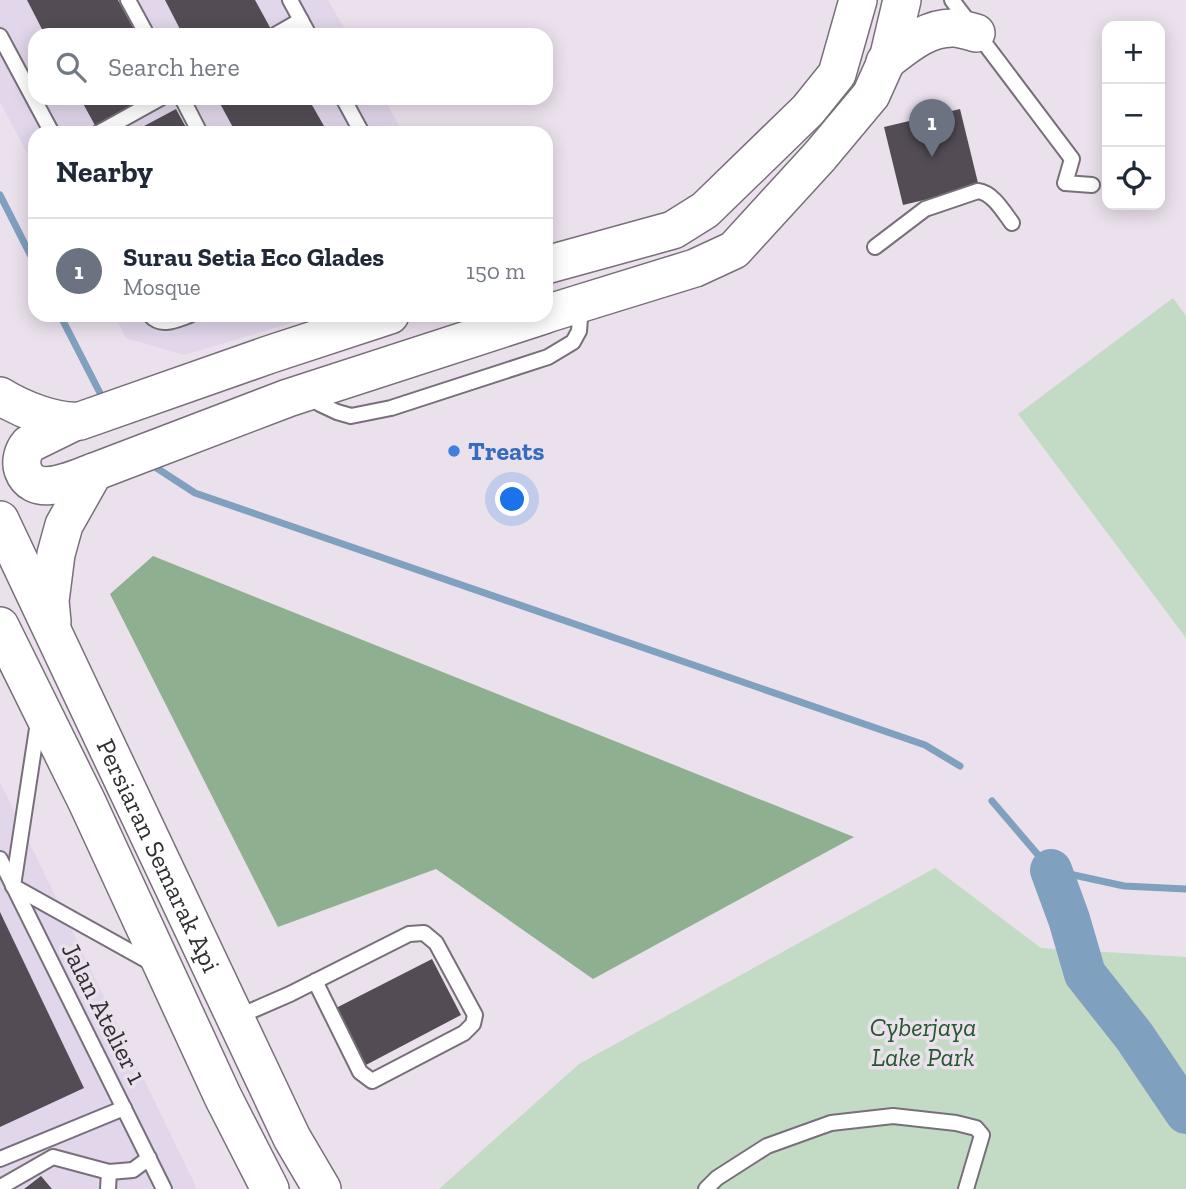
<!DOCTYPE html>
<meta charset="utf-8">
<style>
:root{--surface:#fff;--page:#f2f2f3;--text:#1f2937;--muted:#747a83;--line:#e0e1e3;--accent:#1a73e8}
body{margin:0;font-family:"Zilla Slab",serif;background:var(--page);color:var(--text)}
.controls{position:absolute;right:21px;top:21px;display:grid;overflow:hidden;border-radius:14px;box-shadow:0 4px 18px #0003}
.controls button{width:63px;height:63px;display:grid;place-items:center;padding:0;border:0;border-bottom:2px solid var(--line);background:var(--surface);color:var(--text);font:35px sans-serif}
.you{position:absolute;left:513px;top:500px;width:24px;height:24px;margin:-18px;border:5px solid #fff;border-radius:50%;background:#1a73e8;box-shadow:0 0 0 10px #1a73e833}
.badge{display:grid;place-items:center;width:46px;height:46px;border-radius:50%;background:var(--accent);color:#fff;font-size:23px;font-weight:700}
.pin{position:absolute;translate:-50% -58px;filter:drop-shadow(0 2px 4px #0008)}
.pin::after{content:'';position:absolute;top:37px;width:24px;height:21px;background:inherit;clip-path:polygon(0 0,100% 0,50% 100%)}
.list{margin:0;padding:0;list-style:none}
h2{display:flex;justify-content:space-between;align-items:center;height:91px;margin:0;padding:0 28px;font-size:30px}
h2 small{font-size:23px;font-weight:400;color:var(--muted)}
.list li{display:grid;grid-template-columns:46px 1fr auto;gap:21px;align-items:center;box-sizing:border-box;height:105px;padding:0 28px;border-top:2px solid var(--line)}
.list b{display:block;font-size:26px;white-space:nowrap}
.list p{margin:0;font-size:23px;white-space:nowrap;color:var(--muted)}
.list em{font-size:23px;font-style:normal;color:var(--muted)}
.icon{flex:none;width:38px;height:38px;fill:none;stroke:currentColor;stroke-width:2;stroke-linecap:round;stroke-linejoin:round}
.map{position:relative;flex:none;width:1186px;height:1189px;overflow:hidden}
.search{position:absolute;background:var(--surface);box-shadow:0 4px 18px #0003;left:28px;top:28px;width:525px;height:77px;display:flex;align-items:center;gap:18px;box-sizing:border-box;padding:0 24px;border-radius:21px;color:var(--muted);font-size:26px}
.panel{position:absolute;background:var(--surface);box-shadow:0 4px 18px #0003;left:28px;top:126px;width:525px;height:196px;border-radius:21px}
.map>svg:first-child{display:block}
</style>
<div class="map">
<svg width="1186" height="1189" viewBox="0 0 1186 1189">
<rect width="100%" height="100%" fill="#ebe1ed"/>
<g fill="#e1d6ea">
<polygon points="0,0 328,0 348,35 35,35 35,98 384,98 403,133 35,133 35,168 0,102"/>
<polygon points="114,315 318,315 184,355 126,338"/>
<polygon points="0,782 197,1189 0,1189"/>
</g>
<g fill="#c3dac4">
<polygon points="1173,298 1186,316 1186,638 1018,414"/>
<polygon points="935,868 1041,948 1186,957 1186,1189 439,1189 579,1064"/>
</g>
<polygon fill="#8eb091" points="153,556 854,837 593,979 436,869 278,927 110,594"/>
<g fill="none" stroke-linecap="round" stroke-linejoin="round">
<g stroke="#80a0bf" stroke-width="7">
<polyline points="0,195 35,264"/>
<polyline points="60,315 100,393"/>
<polyline points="152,465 195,493 925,745 960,766"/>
<polyline points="992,801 1051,870 1124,886 1186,889"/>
</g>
<polyline stroke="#80a0bf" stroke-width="42" points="1051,870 1069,919 1085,974 1134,1036 1186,1113"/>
</g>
<g fill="#544c55">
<polygon points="27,0 118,0 137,35 45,35"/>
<polygon points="165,0 255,0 272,31 264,35 183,35"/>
<polygon points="80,98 154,98 97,129"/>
<polygon points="217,98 308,98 328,133 236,133"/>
<polygon points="176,109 189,133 131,133"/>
<polygon points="960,109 979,187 903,205 884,127"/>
<polygon points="0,912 84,1088 0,1127"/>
<polygon points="432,959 461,1015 364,1066 334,1009"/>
<polygon points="41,1176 52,1189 24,1189"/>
</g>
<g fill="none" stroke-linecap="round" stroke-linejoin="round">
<defs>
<g id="lane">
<polyline points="128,0 147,35"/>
<polyline points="290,0 309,35"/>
<polyline points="952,0 1072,159 1065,183 1092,185"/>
<polyline points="275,35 301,20"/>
<polyline points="0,36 52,133"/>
<polyline points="182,98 200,133"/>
<polyline points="343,98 362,133"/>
<polyline points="98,133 161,98"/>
<path d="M875,247L925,209L978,191C993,193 1003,211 1012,223"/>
<path d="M150,315C161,328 176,320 190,315"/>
<polyline points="309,393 320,404 337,412 351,416 391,408 548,357 573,342 579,331 581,305"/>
<polyline points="38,722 13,886 153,964"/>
<polyline points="0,859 164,1189"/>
<polyline points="235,1018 290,994 409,934 424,933 436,943 475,1015 473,1024 464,1033 372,1081 360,1072 315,981"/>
<polyline points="0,1159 124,1108"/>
<polyline points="1,1189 4,1185 53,1157 109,1172 133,1170 149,1158"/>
<polyline points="108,1189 109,1172"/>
<polyline points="706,1189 717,1178 767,1146 831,1123 893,1116 956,1123 976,1128 982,1135 966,1189"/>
</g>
<g id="secondary">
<path d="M885,62C906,46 927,27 954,28C962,29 969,31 976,33"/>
<polyline points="546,265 673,230 705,210 808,110 837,74 858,0"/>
<polyline points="546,314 695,268 734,250 820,156 871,95 889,55 902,0"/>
<path d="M0,396C21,409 55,423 80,421L271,354L390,315"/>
<path d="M74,422L29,444C23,451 20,461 23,470C34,500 74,479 94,472"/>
<path id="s1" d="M0,520L292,1138L322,1189"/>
<polyline points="52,622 50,601 56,554 64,525 94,472 288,398 544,315"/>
<polyline points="0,626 87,802 223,1097 270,1189"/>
</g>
</defs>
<use href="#lane" stroke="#786f7a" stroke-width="18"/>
<use href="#secondary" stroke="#786f7a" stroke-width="40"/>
<use href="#lane" stroke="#fff" stroke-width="14"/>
<use href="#secondary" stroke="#fff" stroke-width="37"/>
</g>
<circle fill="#3f7fe0" stroke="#ebe1ed" stroke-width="2.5" cx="454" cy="451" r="7"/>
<g text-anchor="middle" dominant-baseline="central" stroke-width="7" stroke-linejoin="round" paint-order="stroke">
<g font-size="26" font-weight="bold" fill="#366cbe" stroke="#ebe1ed" text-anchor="start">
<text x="468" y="451">Treats</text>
</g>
<g font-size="26" fill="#312d32" stroke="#ebe1ed">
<text stroke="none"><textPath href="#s1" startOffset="371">Persiaran Semarak Api</textPath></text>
<text transform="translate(104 1013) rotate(63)">Jalan Atelier 1</text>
</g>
<g font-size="26" font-style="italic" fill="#26582d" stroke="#ebe1ed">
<text x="923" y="1027">Cyberjaya<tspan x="923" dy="30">Lake Park</tspan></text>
</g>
</g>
</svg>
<div class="controls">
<button>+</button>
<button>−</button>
<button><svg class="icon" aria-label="locate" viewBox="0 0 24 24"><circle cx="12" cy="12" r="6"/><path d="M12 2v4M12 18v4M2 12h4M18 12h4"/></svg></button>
</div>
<div class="you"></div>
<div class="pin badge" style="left:932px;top:157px;background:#6b7280">1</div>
<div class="search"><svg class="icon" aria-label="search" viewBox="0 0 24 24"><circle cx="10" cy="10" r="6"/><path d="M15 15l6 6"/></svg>Search here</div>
<section class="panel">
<h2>Nearby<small></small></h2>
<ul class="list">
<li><span class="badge" style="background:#6b7280">1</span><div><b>Surau Setia Eco Glades</b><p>Mosque</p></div><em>150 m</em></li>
</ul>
</section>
</div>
